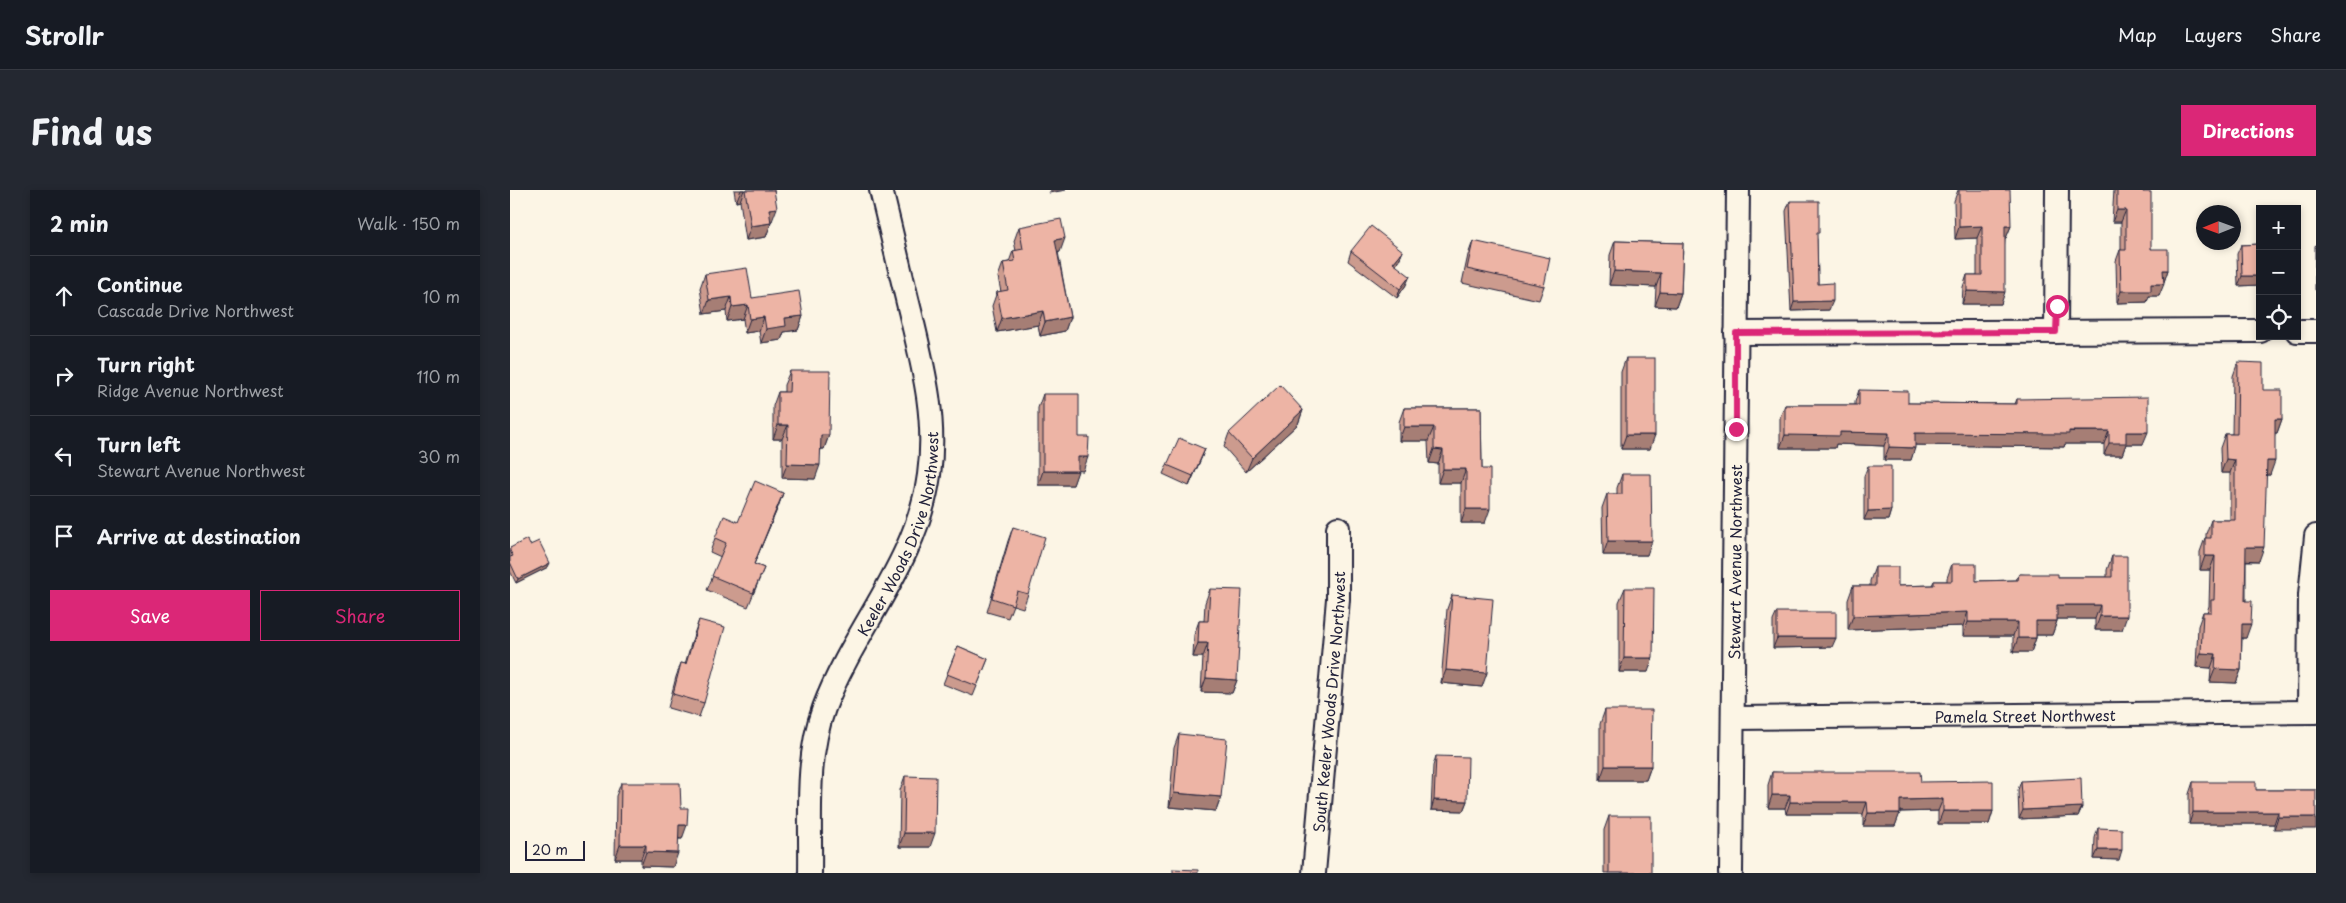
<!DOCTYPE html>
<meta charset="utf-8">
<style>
:root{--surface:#171b24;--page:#242831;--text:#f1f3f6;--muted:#9ea1a6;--line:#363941;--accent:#db2777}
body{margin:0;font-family:"Playpen Sans",sans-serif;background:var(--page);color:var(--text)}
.controls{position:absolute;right:15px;top:15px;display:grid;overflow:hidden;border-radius:0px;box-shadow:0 2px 8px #0003}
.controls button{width:45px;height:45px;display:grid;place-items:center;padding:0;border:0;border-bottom:1px solid var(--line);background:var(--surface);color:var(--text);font:25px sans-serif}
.compass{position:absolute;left:1686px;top:15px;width:45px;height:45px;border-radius:50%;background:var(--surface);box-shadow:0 2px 8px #0003;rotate:269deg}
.scale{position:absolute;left:15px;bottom:12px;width:60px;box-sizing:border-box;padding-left:5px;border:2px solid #22223b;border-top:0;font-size:14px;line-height:18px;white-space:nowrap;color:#22223b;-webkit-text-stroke:4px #fcf5e5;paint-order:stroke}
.stop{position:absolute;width:15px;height:15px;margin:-11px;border:4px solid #db2777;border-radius:50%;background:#fff}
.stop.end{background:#db2777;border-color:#fff;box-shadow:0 1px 5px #0008}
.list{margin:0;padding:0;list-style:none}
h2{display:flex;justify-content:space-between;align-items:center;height:65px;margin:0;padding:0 20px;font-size:21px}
h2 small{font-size:16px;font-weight:400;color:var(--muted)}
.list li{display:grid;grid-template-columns:32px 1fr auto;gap:15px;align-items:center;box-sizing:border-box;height:80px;padding:0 20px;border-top:1px solid var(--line)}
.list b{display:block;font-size:19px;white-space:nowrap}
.list p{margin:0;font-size:16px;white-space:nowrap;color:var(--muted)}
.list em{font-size:16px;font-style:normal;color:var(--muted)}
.actions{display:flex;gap:10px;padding:15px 20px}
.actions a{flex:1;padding:11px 0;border:1px solid var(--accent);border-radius:0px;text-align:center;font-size:18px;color:var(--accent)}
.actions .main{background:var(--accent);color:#fff}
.icon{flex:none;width:28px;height:28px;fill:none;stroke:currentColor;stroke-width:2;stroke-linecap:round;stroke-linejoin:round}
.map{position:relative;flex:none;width:1806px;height:683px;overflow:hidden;border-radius:0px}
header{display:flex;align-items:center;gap:30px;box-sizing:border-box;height:70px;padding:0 25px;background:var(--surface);border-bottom:1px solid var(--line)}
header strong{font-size:24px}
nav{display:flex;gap:28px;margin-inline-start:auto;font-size:18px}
.intro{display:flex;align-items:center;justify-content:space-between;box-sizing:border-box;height:120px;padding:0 30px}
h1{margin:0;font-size:35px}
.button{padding:12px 22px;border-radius:0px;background:var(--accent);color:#fff;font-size:18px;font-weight:700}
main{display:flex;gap:30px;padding:0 30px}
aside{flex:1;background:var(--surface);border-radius:0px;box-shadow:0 2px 8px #0003}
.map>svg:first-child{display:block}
</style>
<header>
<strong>Strollr</strong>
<nav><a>Map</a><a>Layers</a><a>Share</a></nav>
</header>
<div class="intro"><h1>Find us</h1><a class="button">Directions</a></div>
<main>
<aside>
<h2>2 min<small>Walk · 150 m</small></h2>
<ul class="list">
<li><svg class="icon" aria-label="ahead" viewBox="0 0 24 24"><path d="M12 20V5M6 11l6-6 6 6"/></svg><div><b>Continue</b><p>Cascade Drive Northwest</p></div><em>10 m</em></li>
<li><svg class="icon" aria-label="right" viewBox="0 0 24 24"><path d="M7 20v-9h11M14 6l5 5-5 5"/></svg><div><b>Turn right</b><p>Ridge Avenue Northwest</p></div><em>110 m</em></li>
<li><svg class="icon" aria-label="left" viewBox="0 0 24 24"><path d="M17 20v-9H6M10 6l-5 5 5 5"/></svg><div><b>Turn left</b><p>Stewart Avenue Northwest</p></div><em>30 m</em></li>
<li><svg class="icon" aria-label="arrive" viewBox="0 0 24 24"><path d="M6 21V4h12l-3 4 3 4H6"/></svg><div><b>Arrive at destination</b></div></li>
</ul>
<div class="actions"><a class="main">Save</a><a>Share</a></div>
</aside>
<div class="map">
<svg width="1806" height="683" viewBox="0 0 1806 683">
<rect width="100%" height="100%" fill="#fcf5e5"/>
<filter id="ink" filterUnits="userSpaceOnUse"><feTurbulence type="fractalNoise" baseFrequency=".02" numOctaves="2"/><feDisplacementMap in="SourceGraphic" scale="10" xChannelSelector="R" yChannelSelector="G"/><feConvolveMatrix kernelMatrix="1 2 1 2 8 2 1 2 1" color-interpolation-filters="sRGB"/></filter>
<g filter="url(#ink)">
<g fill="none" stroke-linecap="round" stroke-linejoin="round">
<defs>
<g id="minor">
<polyline points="1787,141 1806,141"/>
<polyline points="1546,142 1547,0"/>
<polyline points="1226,143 1750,141"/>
<polyline points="1799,522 1800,405 1806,346"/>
<path id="s1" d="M1224,528L1806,522"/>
<path id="s2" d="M300,683C301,629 295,569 314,518C344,438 407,373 419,285C427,228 413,176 400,121C390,81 381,40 371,0"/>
<path id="s3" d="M804,683L828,409V338"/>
<path id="s4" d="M1221,683L1228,0"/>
</g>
</defs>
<use href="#minor" stroke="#22223b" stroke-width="26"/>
<use href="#minor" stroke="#fcf5e5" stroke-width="22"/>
</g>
<g fill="#cc9b8e" stroke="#22223b">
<polygon points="224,0 264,0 262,31 261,32 256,47 236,50 230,11 226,12"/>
<polygon points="1448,0 1501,36 1496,48 1495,48 1491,114 1452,114 1453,97 1457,85 1467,85 1467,48 1445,49 1444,11"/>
<polygon points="1604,0 1633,0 1641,59 1658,80 1649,106 1639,106 1637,112 1607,113 1606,71 1610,60 1611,60 1611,32 1602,32"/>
<polygon points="1280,11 1307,49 1308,94 1319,120 1281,121 1276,21"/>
<polygon points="509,37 550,62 548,62 560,127 555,141 530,146 528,135 487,142 482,116 487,102 491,102 488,87 493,73 499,72 503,61 506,61 504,51"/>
<polygon points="963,51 1034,96 1029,110 952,93 958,65"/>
<polygon points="1105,51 1173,53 1171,103 1166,117 1145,116 1146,97 1099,95 1100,65"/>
<polygon points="1750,54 1750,95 1728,96 1727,64 1731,55"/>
<polygon points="1806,54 1806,100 1805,100 1805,56"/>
<polygon points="841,61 893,61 889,70 886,75 896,95 887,108 838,71"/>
<polygon points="195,84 242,108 293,126 288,140 274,142 271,150 251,153 249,141 235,143 233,129 217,131 216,121 194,124 190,98"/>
<polygon points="1116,168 1140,259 1111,259 1111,182"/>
<polygon points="1728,172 1753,200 1772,229 1767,243 1765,243 1760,285 1756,285 1749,371 1736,371 1736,448 1732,448 1731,480 1726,493 1700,492 1701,478 1686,477 1688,436 1693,422 1697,422 1699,416 1700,380 1690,380 1690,362 1695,348 1696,348 1696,344 1701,330 1720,330 1720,283 1711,283 1710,258 1715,244 1722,244 1723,186"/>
<polygon points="280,181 319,245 314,259 311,259 305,289 272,288 272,249 263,249 263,216 268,202 274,202 274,195"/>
<polygon points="1349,200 1398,213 1505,214 1507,209 1633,254 1616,254 1612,265 1594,265 1594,254 1555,254 1554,257 1405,255 1401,270 1374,270 1374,256 1326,254 1325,258 1270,258 1270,227 1275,215 1345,215 1345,212"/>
<polygon points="533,204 569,247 573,281 568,280 563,295 528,295 528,218"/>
<polygon points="894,218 971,218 972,279 975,333 951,333 951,293 928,293 928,274 919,273 918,251 889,251 889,232"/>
<polygon points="793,220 788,234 736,282 714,257 719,243"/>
<polygon points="695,259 679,296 653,284 657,275"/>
<polygon points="1358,276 1381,320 1378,330 1354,330 1354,286"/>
<polygon points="1112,284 1137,365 1093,365 1092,318 1097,304 1107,304 1107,298"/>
<polygon points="273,303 268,317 244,374 254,378 238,417 197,400 211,367 200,362 205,348 228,332"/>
<polygon points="503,337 518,404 513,418 503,415 498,428 477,422 498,351"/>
<polygon points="20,355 38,377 6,393 0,381 0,358"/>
<polygon points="1602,366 1612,440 1585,440 1585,429 1547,429 1547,431 1542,445 1526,445 1526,448 1521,462 1503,462 1503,446 1453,446 1453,436 1338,440 1338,410 1343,396 1360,396 1360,391 1365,377 1388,396 1422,395 1424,391 1437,391 1437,388 1442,374 1466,391 1506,390 1509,384 1548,387 1597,387 1597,380"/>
<polygon points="1115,398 1138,482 1109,482 1109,412"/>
<polygon points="700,399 727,490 722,503 691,502 693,467 683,467 684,445 689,431 694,431 695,413"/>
<polygon points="942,405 972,497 931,493 937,419"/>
<polygon points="1267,422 1322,457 1263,458 1263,431"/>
<polygon points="189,430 194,513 189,527 158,518 166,487 171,473 175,474 184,444"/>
<polygon points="448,456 478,469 463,506 433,494"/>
<polygon points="1095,520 1141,576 1136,590 1090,590 1090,534"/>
<polygon points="669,544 711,607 706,621 659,617 664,558"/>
<polygon points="926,566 957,611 953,621 921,620 923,576"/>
<polygon points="1262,582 1411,592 1483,621 1479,634 1428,634 1428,621 1390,622 1385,636 1353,636 1353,624 1276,624 1275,618 1258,618 1258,595"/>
<polygon points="395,586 420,657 389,657 390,600"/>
<polygon points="1511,591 1572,617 1568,626 1509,629 1508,600"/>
<polygon points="1683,592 1746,600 1806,600 1764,639 1764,634 1679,634 1679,604"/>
<polygon points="111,593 171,618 172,649 168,649 163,677 131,676 131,669 105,669 106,606"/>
<polygon points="1099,626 1141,683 1094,683 1094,640"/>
<polygon points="1588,638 1609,670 1584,669 1585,648"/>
</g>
<g fill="#a67e74" stroke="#22223b">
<polygon points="231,0 234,0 230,11 226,12"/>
<polygon points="541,0 556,0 539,3"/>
<polygon points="267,18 262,31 254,33 259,19"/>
<polygon points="1607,20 1616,20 1611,32 1602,32"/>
<polygon points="261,33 256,47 236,50 241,36"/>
<polygon points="1472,36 1467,48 1445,49 1449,37"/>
<polygon points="1495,36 1501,36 1496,48 1490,48"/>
<polygon points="555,48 550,62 540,64 545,50"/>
<polygon points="893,61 889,70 880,83 883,73"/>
<polygon points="1653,80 1658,80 1654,92 1649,92"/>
<polygon points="1104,81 1151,83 1146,97 1099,95"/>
<polygon points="900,86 896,95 887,108 890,99"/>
<polygon points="1732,86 1750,86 1750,95 1728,96"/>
<polygon points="1641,94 1654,94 1649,106 1639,106 1637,112 1607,113 1611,101"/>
<polygon points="1457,101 1495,102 1491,114 1452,114"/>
<polygon points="1150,102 1171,103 1166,117 1145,116"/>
<polygon points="221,107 216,121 194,124 199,110"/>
<polygon points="1323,111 1319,120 1281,121 1284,112"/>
<polygon points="238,115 233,129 217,131 222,117"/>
<polygon points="533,121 528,135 487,142 492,128"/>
<polygon points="293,126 288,140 274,142 271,150 251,153 256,139 275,128"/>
<polygon points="254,127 249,141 235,143 240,129"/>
<polygon points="560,127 555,141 530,146 535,132"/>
<polygon points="793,220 788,234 736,282 742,268"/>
<polygon points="1765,229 1772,229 1767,243 1760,243"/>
<polygon points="268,235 278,235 272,249 263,249"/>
<polygon points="894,237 924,237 918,251 889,251"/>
<polygon points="1599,241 1594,254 1555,254 1554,257 1401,255 1405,243"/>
<polygon points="1330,242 1379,243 1374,256 1326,254 1325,258 1270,258 1275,245"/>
<polygon points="1616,242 1638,242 1633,254 1616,254 1612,265 1594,265 1599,253"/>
<polygon points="311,245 319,245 314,259 306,259"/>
<polygon points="1116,245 1145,245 1140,259 1111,259"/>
<polygon points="1379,257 1405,258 1401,270 1374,270"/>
<polygon points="695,259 691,269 679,296 683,286"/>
<polygon points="924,259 933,260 928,274 919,273"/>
<polygon points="568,267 578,267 573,281 563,280"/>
<polygon points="1716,269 1725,270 1720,283 1711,283"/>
<polygon points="1757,271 1765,271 1760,285 1752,285"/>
<polygon points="277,274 310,275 305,289 272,288"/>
<polygon points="933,279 956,279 951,293 928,293"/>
<polygon points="533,281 568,281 563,295 528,295"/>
<polygon points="273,303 268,317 238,388 244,374"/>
<polygon points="956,319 980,319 975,333 951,333"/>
<polygon points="1381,320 1378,330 1354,330 1358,321"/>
<polygon points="1098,351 1142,351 1137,365 1093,365"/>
<polygon points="1736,357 1754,357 1749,371 1731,370"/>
<polygon points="1695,366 1705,366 1700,380 1690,380"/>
<polygon points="40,373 38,377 6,393 8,389"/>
<polygon points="1547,415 1590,415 1585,429 1542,429"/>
<polygon points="1458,422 1453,436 1338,440 1343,426"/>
<polygon points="1590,426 1617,426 1612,440 1585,440"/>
<polygon points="1526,431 1547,431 1542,445 1521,445"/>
<polygon points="1458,432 1508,432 1503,446 1453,446"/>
<polygon points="1732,434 1741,434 1736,448 1727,448"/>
<polygon points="1267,448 1326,448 1322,457 1263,458"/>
<polygon points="1508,448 1526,448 1521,462 1503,462"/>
<polygon points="688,453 698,453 693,467 683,467"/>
<polygon points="1691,463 1706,464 1701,478 1686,477"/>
<polygon points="1114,468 1143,468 1138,482 1109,482"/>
<polygon points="1705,479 1731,480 1726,493 1700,492"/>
<polygon points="936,480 977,483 972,497 931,493"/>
<polygon points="696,488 727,490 722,503 691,502"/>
<polygon points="1095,576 1141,576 1136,590 1090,590"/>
<polygon points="664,603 711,607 706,621 659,617"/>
<polygon points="1262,605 1280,605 1275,618 1258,618"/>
<polygon points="1433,609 1428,621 1385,622 1390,610"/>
<polygon points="924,610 957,611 953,621 921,620"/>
<polygon points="1280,612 1357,612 1353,624 1276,624"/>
<polygon points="1572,617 1568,626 1509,629 1513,620"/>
<polygon points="1433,621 1483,621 1479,634 1428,634"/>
<polygon points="1683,622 1768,622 1764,634 1679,634"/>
<polygon points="1358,623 1390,623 1385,636 1353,636"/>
<polygon points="1768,627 1806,627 1806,639 1764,639"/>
<polygon points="169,635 177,635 172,649 163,648"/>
<polygon points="394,643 425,643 420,657 389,657"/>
<polygon points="110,655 136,655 131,669 105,669"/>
<polygon points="1588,660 1612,660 1609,670 1584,669"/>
<polygon points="136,662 168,663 163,677 131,676"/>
</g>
<g fill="#edb4a5" stroke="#22223b">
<polygon points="235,0 264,0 267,18 259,19 261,33 241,36"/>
<polygon points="1449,0 1500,0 1501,36 1495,36 1495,102 1457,101 1457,85 1472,85 1472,36 1449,37"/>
<polygon points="1607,0 1633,0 1633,2 1641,2 1641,59 1658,59 1658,80 1653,80 1654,94 1641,94 1641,101 1611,101 1610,60 1616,60 1616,20 1607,20"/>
<polygon points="1280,11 1309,11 1309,43 1307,43 1308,94 1323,93 1323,111 1284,112"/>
<polygon points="551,29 555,48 545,50 560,127 535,132 533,121 492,128 487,102 498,100 493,73 505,71 503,61 513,59 509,37"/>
<polygon points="861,36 893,61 883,73 900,86 890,99 841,61"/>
<polygon points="963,51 1040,68 1034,96 957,79"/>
<polygon points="1105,51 1173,53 1171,103 1150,102 1151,83 1104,81"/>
<polygon points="1750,54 1750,86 1732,86 1731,55"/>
<polygon points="237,78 242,108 289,101 293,126 275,128 276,136 256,139 254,127 240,129 238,115 222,117 221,107 199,110 195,84"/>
<rect x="1116" y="168" width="29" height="77"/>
<polygon points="1728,172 1753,173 1753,200 1772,200 1772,229 1765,229 1765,271 1757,271 1754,357 1736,357 1735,411 1742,411 1741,434 1732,434 1731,480 1705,479 1706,464 1691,463 1693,422 1701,422 1701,410 1704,410 1705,366 1695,366 1695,348 1701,348 1701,330 1725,330 1725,270 1716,269 1715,244 1727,244"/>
<polygon points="280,181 320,181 319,245 311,245 310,275 277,274 278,235 268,235 268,202 279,202"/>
<polygon points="770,195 793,220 742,268 719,243"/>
<polygon points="1349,200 1398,201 1398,213 1507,214 1507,209 1638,207 1638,242 1616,242 1616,253 1599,253 1599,241 1559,241 1559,244 1405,243 1405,258 1379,257 1379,243 1330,242 1330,246 1275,245 1275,215 1349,215"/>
<polygon points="533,204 569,204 569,247 579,247 578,267 568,267 568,281 533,281"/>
<polygon points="894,218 971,218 972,279 980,279 980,319 956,319 956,279 933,279 933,260 924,259 924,237 894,237"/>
<polygon points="669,248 695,259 683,286 657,275"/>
<polygon points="1358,276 1381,276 1381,320 1358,321"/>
<polygon points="1112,284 1141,284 1142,351 1098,351 1097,304 1112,304"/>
<polygon points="245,291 273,303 244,374 254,378 243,403 202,386 216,353 205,348 214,326 228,332"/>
<polygon points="503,337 535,347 518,404 507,401 503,415 482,408"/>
<polygon points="17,349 20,355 29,351 40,373 8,389 0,372 0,367 3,366 0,361 0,358"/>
<polygon points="1602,366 1617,366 1617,426 1590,426 1590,415 1547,415 1547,431 1526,431 1526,448 1508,448 1508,432 1458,432 1458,422 1343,426 1343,396 1365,396 1365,377 1388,377 1388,396 1424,395 1424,391 1442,391 1442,374 1466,374 1466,391 1508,390 1509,384 1548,384 1548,387 1602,387"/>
<polygon points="1115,398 1144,398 1143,468 1114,468"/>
<polygon points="700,399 732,400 727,490 696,488 698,453 688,453 689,431 698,431"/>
<polygon points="942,405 983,409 977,483 936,480"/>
<rect x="1267" y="422" width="59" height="26"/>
<polygon points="189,430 215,437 194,513 163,504 171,473 176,474"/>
<polygon points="448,456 478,469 467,496 437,484"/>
<polygon points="1095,520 1142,520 1141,576 1095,576"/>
<polygon points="669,544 717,549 711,607 664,603"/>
<polygon points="926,566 958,567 957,611 924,610"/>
<polygon points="1262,582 1410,582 1411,592 1483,591 1483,621 1433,621 1433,609 1390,610 1390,623 1358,623 1357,612 1280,612 1280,605 1262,605"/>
<polygon points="395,586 426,587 425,643 394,643"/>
<polygon points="1571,588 1572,617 1513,620 1511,591"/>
<polygon points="1683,592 1746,592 1746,600 1806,600 1806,627 1768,627 1768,622 1683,622"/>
<polygon points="111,593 170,593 171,618 178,618 177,635 169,635 168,663 136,662 136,655 110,655"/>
<rect x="1099" y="626" width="42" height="57"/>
<polygon points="1588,638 1612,639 1612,660 1588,660"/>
<polygon points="663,679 688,680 688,683 663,683"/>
</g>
</g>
<g fill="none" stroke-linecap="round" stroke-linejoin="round" filter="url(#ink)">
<polyline stroke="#db2777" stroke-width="6" points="1226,239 1226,143 1546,142 1547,116"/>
</g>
<g text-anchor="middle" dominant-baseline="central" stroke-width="4" stroke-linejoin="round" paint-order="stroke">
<g font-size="15" fill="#22223b" stroke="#fcf5e5">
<text stroke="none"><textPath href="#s2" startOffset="358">Keeler Woods Drive Northwest</textPath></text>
<text stroke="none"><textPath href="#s4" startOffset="311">Stewart Avenue Northwest</textPath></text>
<text stroke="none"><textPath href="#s3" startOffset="172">South Keeler Woods Drive Northwest</textPath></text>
<text stroke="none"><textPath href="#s1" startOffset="291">Pamela Street Northwest</textPath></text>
</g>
</g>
</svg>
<div class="controls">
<button>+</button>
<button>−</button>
<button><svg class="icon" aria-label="locate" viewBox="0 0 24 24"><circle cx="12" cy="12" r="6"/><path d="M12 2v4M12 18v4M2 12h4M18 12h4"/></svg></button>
</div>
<svg class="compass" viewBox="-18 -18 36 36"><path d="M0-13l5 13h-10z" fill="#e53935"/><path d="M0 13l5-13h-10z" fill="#9ea1a6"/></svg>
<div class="scale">20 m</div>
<div class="stop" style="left:1547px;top:116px"></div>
<div class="stop end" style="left:1226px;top:239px"></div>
</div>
</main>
